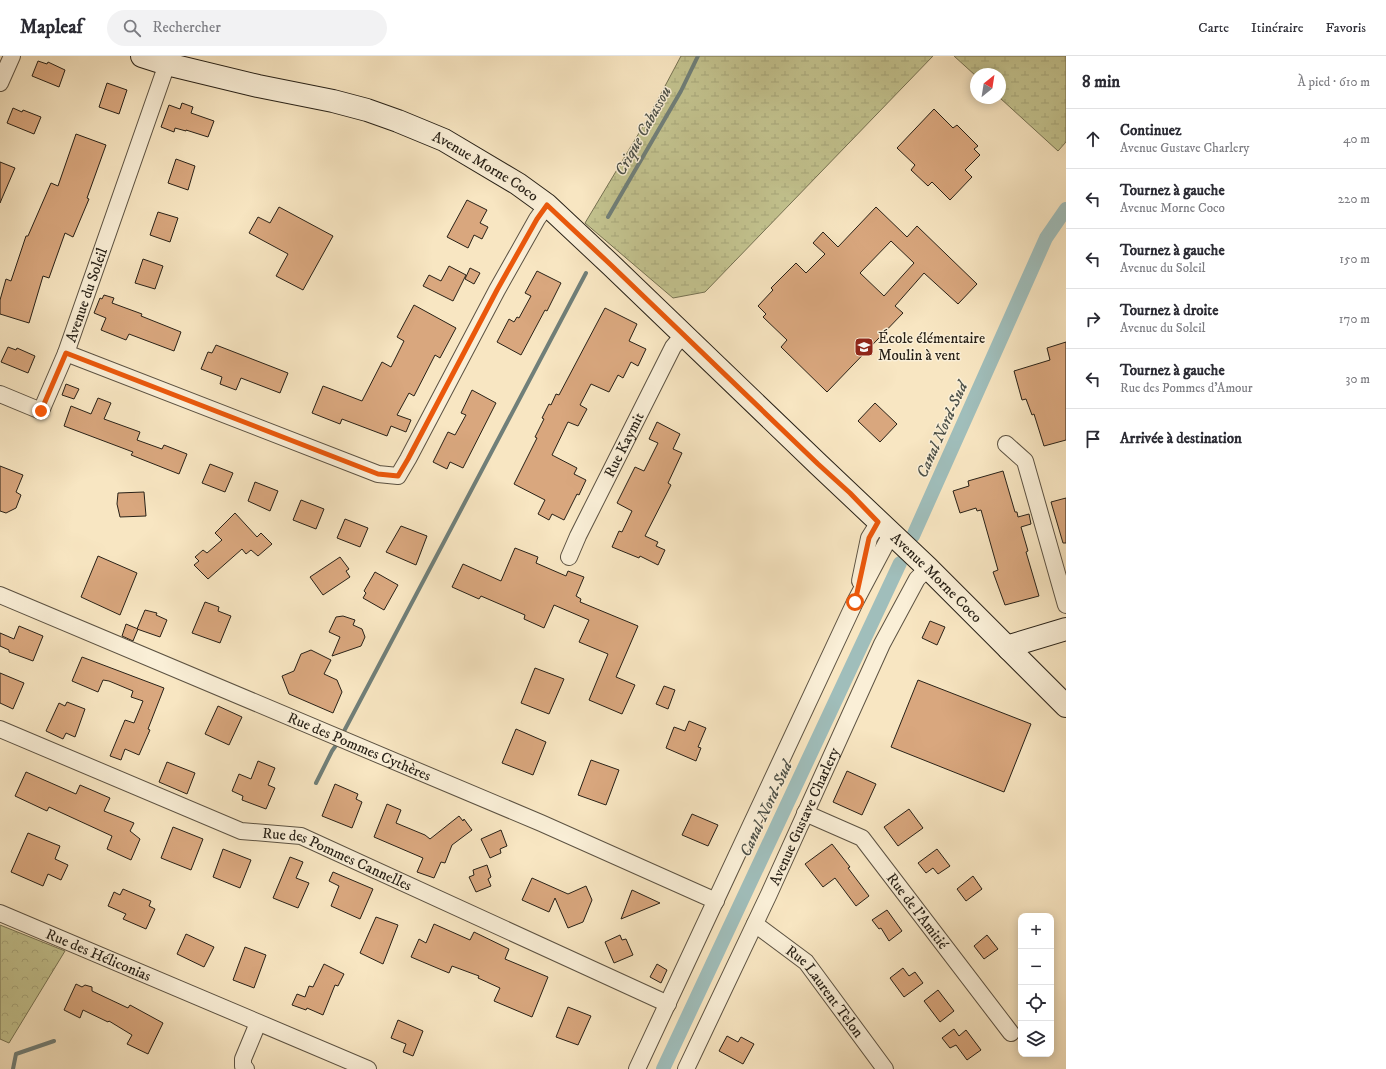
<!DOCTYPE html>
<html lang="fr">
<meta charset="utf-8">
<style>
:root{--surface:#fff;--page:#f2f2f3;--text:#2b2b33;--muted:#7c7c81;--line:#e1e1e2}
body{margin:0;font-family:"IM FELL DW Pica",serif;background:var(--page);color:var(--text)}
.controls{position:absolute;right:12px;bottom:12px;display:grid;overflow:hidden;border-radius:8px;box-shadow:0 2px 10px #0003}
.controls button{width:36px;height:36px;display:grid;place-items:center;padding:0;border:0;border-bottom:1px solid var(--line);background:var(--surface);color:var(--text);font:20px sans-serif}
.compass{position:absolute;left:970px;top:12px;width:36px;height:36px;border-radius:50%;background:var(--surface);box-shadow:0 2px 10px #0003;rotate:30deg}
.stop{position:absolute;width:12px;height:12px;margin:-9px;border:3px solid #ea580c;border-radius:50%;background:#fff}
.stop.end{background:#ea580c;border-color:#fff;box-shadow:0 1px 4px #0008}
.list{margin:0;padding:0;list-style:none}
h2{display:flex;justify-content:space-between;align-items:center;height:52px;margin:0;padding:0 16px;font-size:17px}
h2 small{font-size:13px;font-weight:400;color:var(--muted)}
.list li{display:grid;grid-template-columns:26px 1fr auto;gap:12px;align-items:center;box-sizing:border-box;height:60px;padding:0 16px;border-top:1px solid var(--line)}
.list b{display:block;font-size:15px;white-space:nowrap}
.list p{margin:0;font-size:13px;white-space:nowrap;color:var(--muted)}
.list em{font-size:13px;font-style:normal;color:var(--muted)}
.icon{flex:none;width:22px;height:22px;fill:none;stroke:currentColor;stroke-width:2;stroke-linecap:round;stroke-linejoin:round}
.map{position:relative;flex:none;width:1066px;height:1013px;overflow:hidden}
header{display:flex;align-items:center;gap:24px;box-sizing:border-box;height:56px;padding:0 20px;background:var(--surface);border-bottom:1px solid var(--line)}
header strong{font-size:19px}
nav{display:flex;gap:22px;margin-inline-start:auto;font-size:14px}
.search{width:280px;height:36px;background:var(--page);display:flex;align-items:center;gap:10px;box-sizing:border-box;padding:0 14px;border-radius:22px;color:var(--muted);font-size:15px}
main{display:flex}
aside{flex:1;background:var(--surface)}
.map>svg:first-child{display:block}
</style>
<header>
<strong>Mapleaf</strong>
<div class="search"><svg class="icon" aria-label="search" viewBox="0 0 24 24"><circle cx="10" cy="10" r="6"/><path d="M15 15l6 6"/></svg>Rechercher</div>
<nav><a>Carte</a><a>Itinéraire</a><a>Favoris</a></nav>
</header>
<main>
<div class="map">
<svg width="1066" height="1013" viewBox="0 0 1066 1013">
<defs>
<pattern id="forest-crowns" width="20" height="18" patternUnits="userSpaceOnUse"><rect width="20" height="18" fill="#c3c38f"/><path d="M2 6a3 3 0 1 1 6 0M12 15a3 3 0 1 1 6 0" fill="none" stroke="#a8a77b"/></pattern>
<pattern id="wetland-marsh" width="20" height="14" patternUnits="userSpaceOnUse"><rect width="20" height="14" fill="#c3c38f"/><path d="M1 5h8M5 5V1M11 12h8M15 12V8" fill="none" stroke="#a8a77b"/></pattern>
</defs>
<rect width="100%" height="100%" fill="#f8e6c2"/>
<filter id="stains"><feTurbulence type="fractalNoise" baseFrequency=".005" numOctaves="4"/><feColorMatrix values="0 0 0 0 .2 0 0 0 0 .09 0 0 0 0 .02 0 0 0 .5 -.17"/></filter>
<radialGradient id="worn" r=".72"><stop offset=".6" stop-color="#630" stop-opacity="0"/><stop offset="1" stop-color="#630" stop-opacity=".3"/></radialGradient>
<polygon fill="url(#forest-crowns)" stroke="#767253" points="0,869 65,895 9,987 0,983"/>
<g fill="url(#wetland-marsh)" stroke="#767253">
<polygon points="681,0 933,0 705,236 673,242 585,167 648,62"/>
<polygon points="954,0 1066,0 1066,86 1058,95 1000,42 1000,18 976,18 976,20"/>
</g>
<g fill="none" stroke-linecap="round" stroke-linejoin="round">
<g stroke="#707f79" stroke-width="4">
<polyline points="608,161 681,35 698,0"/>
<polyline points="342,679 586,217"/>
<polyline points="316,727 332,695 339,685"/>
<polyline points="13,1013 16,998 54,985"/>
</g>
<g stroke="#a0bebb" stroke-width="14">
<polyline points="913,480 1046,182 1066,153"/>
<polyline points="663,1013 900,507"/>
</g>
</g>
<g fill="#d9a77e" stroke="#282117" fill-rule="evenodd">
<polygon points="38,5 47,8 48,6 65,14 59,31 32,20"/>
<polygon points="107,27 127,34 119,58 99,51"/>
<polygon points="182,47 193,51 191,57 214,65 208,81 186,74 186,75 175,72 174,76 161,71 169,49 180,53"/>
<polygon points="13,52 22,56 23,54 41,61 34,78 7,67"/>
<polygon points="934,53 953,72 957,69 978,90 974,93 980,99 965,114 972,121 950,144 932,126 928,130 911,114 915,109 897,92"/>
<polygon points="76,78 106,89 87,142 89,143 73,181 65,177 49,222 43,220 29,267 0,258 0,244 6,223 11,225 26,180 28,180 51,127 58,130"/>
<polygon points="176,103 195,110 188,134 168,127"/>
<polygon points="0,106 15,112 0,147"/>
<polygon points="467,144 487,154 480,167 488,171 482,183 474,179 468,192 447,181"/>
<polygon points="279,151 333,180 303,234 276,220 288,198 249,177 258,161 270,167"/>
<path d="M876,151L907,181L917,170L977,228L958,248L924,217L895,250L903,257L827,336L781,291L787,284L763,261L766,258L758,250L773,234L771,232L796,207L806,217L825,198L813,187L823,176L838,191ZM891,185L914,207L884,240L860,217Z"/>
<polygon points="158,156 178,162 170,186 150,179"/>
<polygon points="143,203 163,210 155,233 135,227"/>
<polygon points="449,210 466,219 453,245 423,230 429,219 441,225"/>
<polygon points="470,212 480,217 474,228 465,223"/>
<polygon points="537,215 561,227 547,255 545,254 521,299 497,286 509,263 514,266 517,261 519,262 531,240 525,237"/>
<polygon points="104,239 114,242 112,247 142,258 141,260 181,276 174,295 129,278 126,284 101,274 106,262 94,257 100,242 102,243"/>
<polygon points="414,249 456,272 440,302 435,299 414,340 409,337 397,359 411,364 406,376 391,370 387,380 342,363 340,368 312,357 323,330 362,345 382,306 391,311 404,285 397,281"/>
<polygon points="605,252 637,268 629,285 646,293 638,310 631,306 623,322 618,319 609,336 591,328 580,349 587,353 578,370 568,366 552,399 577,412 574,418 586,424 579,439 577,438 564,464 552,458 549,464 538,458 545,444 514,428 537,382 535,381 544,363 542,362 549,348 551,349 556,338 559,339"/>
<polygon points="1066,286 1066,384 1044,390 1034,358 1032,359 1026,343 1022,344 1014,315 1050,304 1047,292"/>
<polygon points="216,289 288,317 280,337 241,322 236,334 220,328 222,321 201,313 208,296 212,297"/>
<polygon points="8,291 16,294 17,292 35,300 28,317 1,306"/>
<polygon points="66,328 79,333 74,343 62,339"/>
<polygon points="472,334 496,347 463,412 450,406 447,413 433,406 448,376 455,379 466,359 461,357"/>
<polygon points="98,342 111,347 104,363 140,376 137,384 162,393 164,389 187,398 179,418 131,399 133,396 64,370 71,350 91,358"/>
<polygon points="875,347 897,368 880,386 858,365"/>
<polygon points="657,366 680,378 673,393 682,397 668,427 671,429 645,480 658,486 656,490 665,494 658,509 640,500 639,502 612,491 619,475 622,476 632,455 617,447 635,411 644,415 658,387 649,383"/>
<polygon points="210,408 233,417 225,436 202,427"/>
<polygon points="0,410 23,419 16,436 21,439 16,452 6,457 0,455"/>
<polygon points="1003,415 1015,456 1017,456 1018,461 1029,458 1031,468 1021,471 1028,495 1026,496 1039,540 1005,549 993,516 998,514 981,454 977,455 976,452 960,457 953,435 969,430 968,425"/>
<polygon points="255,426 278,435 270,455 248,445"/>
<polygon points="144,436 146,460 120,461 117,448 118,437"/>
<polygon points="1066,442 1066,487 1063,487 1051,446"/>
<polygon points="301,444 324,453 316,473 293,464"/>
<polygon points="235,457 257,481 261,477 272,488 258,500 251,494 246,498 242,493 208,523 194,509 199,505 195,501 203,494 207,497 222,484 215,477"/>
<polygon points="345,463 368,472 360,491 337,482"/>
<polygon points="401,470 427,480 416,509 386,496"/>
<polygon points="515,492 538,501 536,507 566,520 568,515 584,521 576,540 581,543 580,546 638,570 616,621 635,629 622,658 589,644 608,598 579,586 589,564 554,549 544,572 524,563 525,559 481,540 479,543 452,531 463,508 501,525"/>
<polygon points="98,500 137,517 120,559 81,541"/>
<polygon points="340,501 349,513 346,515 350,521 323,539 310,521"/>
<polygon points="375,516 398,529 384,554 363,542 366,537 364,535"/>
<polygon points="205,546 219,551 218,555 231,560 220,587 192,577"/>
<polygon points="145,554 157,557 156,559 167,564 160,581 137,573"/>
<polygon points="343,560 355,564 353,569 362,573 365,581 361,590 332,600 340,581 329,576 336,561"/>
<polygon points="930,565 945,571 937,589 922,582"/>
<polygon points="126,568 138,573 133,585 122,580"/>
<polygon points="19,570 43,580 33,605 9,596 9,594 0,590 0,577 14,583"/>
<polygon points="311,594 331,604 324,618 337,624 342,636 333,657 289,638 282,620 294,615 301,598"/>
<polygon points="82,601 164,632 148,673 150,674 139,699 125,693 121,704 110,700 125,664 134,667 143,645 131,641 133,635 109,625 103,624 98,636 72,625"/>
<polygon points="535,612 564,623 549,658 521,647"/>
<polygon points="0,617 24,627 13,653 0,647"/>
<polygon points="918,624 1031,668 1004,736 891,691"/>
<polygon points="664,630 675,634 668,653 656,648"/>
<polygon points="67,646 85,653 75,681 66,677 63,683 46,675 59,647 65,650"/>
<polygon points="218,650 242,661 229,689 205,678"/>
<polygon points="689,665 706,672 698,691 701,692 696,705 666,692 674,671 685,675"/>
<polygon points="516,673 546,686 533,719 502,707"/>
<polygon points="591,704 619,714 606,749 578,739"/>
<polygon points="258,705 275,712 268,729 275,732 266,753 242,744 243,740 232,735 239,718 251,723"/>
<polygon points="167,706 195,717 187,738 159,726"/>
<polygon points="847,715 876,728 862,759 833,746"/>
<polygon points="26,716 76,738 80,729 110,742 104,755 134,767 130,775 140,783 131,804 107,793 112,780 49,751 47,755 15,740"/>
<polygon points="335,728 358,738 356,743 362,746 352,772 322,760"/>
<polygon points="387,748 401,754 396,767 425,779 430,783 459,760 463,765 464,763 472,774 452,789 445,807 441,806 434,822 417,816 423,802 374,781"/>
<polygon points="909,753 923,772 898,790 884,771"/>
<polygon points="692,758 718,769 708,790 682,779"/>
<polygon points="173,771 203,783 191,814 161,802"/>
<polygon points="501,774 507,790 500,793 501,797 490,802 481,783"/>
<polygon points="28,777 60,790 55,803 68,809 61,824 48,818 43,830 11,816"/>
<polygon points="832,788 850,811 848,812 869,840 856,850 835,822 823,831 805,808"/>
<polygon points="223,793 251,804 240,832 213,821"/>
<polygon points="937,793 950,810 938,818 933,812 926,817 918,807"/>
<polygon points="290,801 303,806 296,822 309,827 298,852 273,842"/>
<polygon points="487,809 491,821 488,823 491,830 476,836 469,821 474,819 473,814"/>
<polygon points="333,816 373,833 360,863 331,850 339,830 329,825"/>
<polygon points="973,820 982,833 966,845 957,833"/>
<polygon points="532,822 568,838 586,830 592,844 583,866 568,872 555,842 549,856 522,844"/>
<polygon points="123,833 151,845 149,850 155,853 146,873 123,863 126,858 108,850 114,836 120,839"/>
<polygon points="632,834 660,847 621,863"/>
<polygon points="887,854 902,875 889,885 881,872 879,873 872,864"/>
<polygon points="376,861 398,869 383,908 360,897"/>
<polygon points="434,868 470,884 474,876 509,893 505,903 548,921 532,961 494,945 500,932 478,922 479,920 452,910 449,917 411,901 419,883 426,887"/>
<polygon points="186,878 214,891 204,911 177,898"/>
<polygon points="620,879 622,884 626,883 633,899 614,907 605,886"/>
<polygon points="987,879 998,893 984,903 974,890"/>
<polygon points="245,891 266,899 254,932 233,924"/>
<polygon points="324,908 344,918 338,930 335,929 323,959 307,952 306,954 292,949 297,938 305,941 309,930 313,931"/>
<polygon points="657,908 667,914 661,927 650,921"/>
<polygon points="903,912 909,920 915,916 923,927 904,941 890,922"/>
<polygon points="76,928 82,931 85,929 92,931 92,935 128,952 130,949 163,967 148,998 127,988 132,979 109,965 108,966 83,954 80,962 64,954"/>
<polygon points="938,934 954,955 940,966 924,945"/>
<polygon points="568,951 591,960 578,989 556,981"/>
<polygon points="398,964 423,975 413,1000 403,996 406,988 391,982"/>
<polygon points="954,973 959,980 966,974 981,994 967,1004 956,989 950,992 942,982"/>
<polygon points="727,980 738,986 741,981 754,988 743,1008 719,995"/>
</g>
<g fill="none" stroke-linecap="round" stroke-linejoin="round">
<defs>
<g id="street">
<polyline points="0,27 12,0"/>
<polyline points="66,297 378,418 398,420 408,403 497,234 537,163 547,149"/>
<path id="s1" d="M0,338L41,355L66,297L167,8"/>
<polyline points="1006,388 1025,405 1066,549"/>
<path id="s2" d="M569,501L578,480L673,291L683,279"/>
<polyline points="860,525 869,482 879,466"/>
<path id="s3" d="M0,539L541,767L716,845"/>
<path id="s4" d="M0,673L241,775L301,780L668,948"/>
<path id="s5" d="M805,757L862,782L1011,977"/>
<path id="s6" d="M0,857L368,1013"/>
<path id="s7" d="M755,868L806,906L885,1013"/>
<polyline points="246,1013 243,1010 243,1003 258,967"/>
<polyline points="637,1013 855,546 891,478"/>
<path id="s8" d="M686,1013L769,838L882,588L917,523L928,512"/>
</g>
<g id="secondary">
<path id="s9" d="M142,0L167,8L258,30L333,45L367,54L398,65L444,84L518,128L547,149L611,209L818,408L928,512L1066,650"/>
<polyline points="1009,593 1013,589 1066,573"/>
</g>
</defs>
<use href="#street" stroke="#5c5242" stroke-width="18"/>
<use href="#secondary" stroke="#282117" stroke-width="24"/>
<use href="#street" stroke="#faefd7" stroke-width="16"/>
<use href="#secondary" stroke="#faefd7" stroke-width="22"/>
</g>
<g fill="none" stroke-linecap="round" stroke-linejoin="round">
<polyline stroke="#ea580c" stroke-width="5" points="41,355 66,297 378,418 398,420 408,403 497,234 537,163 547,149 611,209 818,408 850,437 878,466 869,482 855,546"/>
</g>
<defs>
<symbol id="school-square" viewBox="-11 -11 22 22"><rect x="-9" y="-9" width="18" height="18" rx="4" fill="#8f2418" stroke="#faefd7"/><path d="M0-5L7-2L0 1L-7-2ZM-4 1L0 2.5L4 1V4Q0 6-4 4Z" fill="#fff"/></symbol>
</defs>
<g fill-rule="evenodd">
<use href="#school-square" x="853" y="280" width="22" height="22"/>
</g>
<g text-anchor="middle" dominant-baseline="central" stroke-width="3" stroke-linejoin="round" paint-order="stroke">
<g font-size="15" fill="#282117" stroke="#faefd7">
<text stroke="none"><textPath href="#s9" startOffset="363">Avenue Morne Coco</textPath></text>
<text stroke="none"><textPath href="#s1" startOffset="169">Avenue du Soleil</textPath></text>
<text stroke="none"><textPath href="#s2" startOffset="125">Rue Kaymit</textPath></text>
<text stroke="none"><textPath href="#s9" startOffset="975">Avenue Morne Coco</textPath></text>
<text stroke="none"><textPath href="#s3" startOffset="390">Rue des Pommes Cythères</textPath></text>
<text stroke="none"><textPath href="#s8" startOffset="279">Avenue Gustave Charlery</textPath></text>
<text stroke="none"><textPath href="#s4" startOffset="363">Rue des Pommes Cannelles</textPath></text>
<text stroke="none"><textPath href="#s5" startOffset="154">Rue de l'Amitié</textPath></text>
<text stroke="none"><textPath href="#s6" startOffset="107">Rue des Héliconias</textPath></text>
<text stroke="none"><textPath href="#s7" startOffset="98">Rue Laurent Telon</textPath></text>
</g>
<g font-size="15" fill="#282117" stroke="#faefd7" text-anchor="start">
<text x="878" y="282">École élémentaire<tspan x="878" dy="17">Moulin à vent</tspan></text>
</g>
<g font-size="16" font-style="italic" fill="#4c5048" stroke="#faefd7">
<text transform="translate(643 75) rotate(-61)">Crique Cabassou</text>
<text transform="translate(942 374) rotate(-66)">Canal Nord-Sud</text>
<text transform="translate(766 753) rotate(-65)">Canal Nord-Sud</text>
</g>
</g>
<rect width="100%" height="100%" filter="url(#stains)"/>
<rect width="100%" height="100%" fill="url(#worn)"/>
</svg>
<div class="controls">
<button>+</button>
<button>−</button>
<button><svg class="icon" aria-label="locate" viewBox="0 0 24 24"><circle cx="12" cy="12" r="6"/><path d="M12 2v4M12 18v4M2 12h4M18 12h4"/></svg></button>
<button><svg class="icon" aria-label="layers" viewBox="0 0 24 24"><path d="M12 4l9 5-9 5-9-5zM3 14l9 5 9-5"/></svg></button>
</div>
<svg class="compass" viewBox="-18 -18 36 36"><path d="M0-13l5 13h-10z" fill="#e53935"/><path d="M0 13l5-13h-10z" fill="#7c7c81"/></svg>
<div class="stop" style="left:855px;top:546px"></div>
<div class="stop end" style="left:41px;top:355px"></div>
</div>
<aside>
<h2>8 min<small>À pied · 610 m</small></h2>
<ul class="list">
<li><svg class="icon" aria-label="ahead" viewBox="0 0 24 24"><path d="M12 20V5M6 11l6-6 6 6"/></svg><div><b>Continuez</b><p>Avenue Gustave Charlery</p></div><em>40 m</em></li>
<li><svg class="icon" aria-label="left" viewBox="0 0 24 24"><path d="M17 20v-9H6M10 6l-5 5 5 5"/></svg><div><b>Tournez à gauche</b><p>Avenue Morne Coco</p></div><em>220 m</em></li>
<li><svg class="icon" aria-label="left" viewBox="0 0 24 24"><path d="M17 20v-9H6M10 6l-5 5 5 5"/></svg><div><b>Tournez à gauche</b><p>Avenue du Soleil</p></div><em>150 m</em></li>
<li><svg class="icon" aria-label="right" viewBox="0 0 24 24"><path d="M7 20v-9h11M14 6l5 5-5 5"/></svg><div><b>Tournez à droite</b><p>Avenue du Soleil</p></div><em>170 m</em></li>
<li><svg class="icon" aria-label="left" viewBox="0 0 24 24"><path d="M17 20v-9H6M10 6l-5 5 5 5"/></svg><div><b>Tournez à gauche</b><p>Rue des Pommes d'Amour</p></div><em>30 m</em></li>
<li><svg class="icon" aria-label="arrive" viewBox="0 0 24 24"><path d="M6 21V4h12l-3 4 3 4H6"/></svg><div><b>Arrivée à destination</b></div></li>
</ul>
</aside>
</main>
